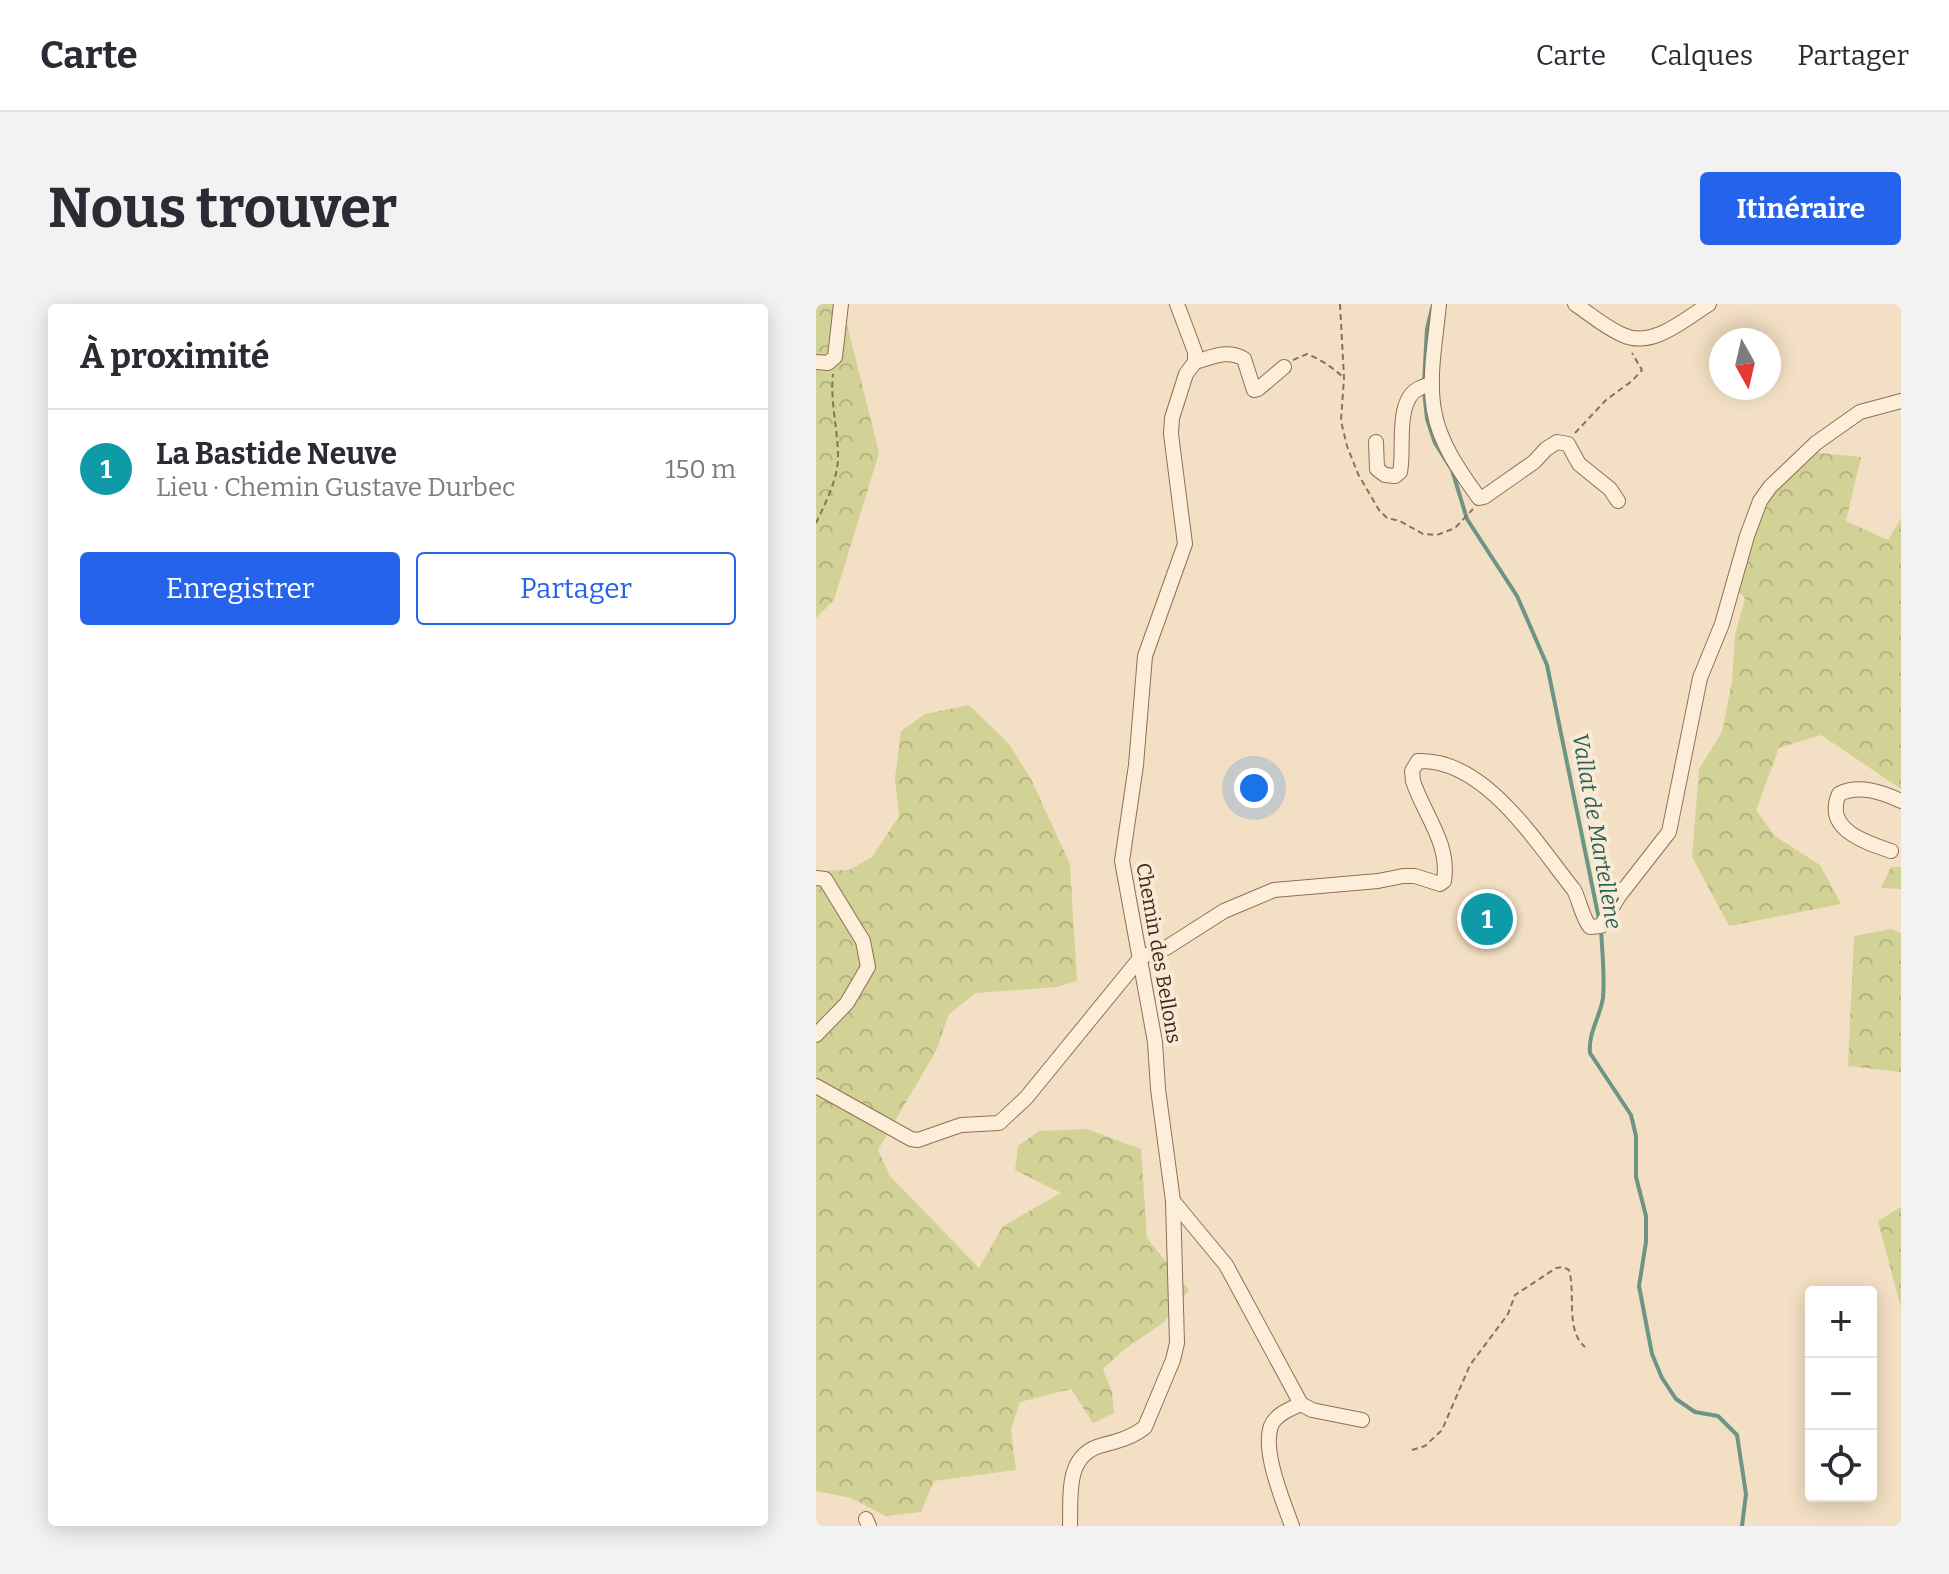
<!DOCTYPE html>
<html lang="fr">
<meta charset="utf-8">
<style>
:root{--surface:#fff;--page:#f2f2f3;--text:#2b2b33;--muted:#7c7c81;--line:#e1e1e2;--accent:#2563eb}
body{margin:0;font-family:Bitter,serif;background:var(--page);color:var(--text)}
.controls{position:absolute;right:24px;bottom:24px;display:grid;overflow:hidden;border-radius:8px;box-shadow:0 4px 20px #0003}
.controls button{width:72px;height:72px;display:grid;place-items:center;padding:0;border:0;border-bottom:2px solid var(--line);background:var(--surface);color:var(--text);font:40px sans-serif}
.compass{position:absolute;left:893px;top:24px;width:72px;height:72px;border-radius:50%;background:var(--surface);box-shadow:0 4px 20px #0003;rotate:172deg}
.you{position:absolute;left:438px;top:484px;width:28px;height:28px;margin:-20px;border:6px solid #fff;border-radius:50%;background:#1a73e8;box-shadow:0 0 0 12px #1a73e833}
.badge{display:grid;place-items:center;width:52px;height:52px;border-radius:50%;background:var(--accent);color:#fff;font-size:26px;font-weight:700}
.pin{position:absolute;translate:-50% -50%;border:4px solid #fff;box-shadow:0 2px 8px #0006}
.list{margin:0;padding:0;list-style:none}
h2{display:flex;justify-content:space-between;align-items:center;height:104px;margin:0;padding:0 32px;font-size:34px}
h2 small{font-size:26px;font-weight:400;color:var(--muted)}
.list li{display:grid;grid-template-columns:52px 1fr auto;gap:24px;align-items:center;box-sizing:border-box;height:120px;padding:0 32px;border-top:2px solid var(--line)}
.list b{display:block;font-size:30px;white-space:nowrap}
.list p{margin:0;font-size:26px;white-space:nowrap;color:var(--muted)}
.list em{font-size:26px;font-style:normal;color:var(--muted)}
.actions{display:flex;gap:16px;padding:24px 32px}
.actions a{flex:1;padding:18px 0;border:2px solid var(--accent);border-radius:8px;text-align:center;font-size:28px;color:var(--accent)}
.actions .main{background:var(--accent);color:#fff}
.icon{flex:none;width:44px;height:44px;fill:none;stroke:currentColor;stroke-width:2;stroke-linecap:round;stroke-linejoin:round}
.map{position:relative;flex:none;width:1085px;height:1222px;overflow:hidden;border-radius:8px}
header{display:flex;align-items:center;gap:48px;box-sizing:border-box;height:112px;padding:0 40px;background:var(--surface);border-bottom:2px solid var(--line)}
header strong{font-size:38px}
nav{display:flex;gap:44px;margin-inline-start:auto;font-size:28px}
.intro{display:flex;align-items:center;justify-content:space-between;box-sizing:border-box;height:192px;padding:0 48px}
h1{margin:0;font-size:56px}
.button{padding:20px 36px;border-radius:8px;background:var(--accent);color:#fff;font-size:28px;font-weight:700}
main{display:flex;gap:48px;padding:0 48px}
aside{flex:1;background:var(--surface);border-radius:8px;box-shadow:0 4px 20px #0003}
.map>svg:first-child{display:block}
</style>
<header>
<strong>Carte</strong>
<nav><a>Carte</a><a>Calques</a><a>Partager</a></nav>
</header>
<div class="intro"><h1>Nous trouver</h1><a class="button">Itinéraire</a></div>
<main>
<aside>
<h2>À proximité<small></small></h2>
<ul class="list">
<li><span class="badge" style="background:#0f9aa8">1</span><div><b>La Bastide Neuve</b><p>Lieu · Chemin Gustave Durbec</p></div><em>150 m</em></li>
</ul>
<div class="actions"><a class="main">Enregistrer</a><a>Partager</a></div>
</aside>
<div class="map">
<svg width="1085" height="1222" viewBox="0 0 1085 1222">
<defs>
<pattern id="forest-crowns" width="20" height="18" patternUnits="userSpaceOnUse" patternTransform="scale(2)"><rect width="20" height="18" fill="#d2d297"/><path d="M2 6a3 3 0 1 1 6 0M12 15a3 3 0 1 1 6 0" fill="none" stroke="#b5b482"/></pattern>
</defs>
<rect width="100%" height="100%" fill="#f3e0c4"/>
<g fill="url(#forest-crowns)">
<polygon points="0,0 26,0 63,149 18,296 0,314"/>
<polygon points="985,147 1045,153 1030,217 1072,236 1085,214 1085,485 1005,431 963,444 940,506 959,532 1004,561 1025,600 913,622 876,553 883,465 906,428 916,377 919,331 929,294 910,276 928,222"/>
<polygon points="153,401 193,440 215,475 254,560 261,677 241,683 160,689 133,710 120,747 62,846 74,872 163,964 187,922 245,889 199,866 202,842 223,827 271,825 325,845 331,934 373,986 348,1018 309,1045 287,1065 296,1088 298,1109 277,1119 255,1085 204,1098 195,1125 200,1166 118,1177 105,1208 70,1212 35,1194 0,1187 0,567 33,566 56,553 83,512 79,474 85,427 109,410"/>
<polygon points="1075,563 1085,563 1085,585 1065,584"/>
<polygon points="1075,625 1085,629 1085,768 1032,762 1038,632"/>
<polygon points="1085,903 1085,1004 1062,917"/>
</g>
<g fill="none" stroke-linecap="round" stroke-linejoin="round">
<g stroke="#6c9586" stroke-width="4">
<polyline points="608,78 611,25 616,4"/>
<polyline points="608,87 611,115 619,139 636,166 651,215 701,292 731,361 783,615"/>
<path d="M785,624C786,647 789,671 787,694C784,713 772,729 774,749L815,811L820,832V873L830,912V938L823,982L836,1050L846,1074L860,1095L879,1108L902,1112L921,1131L930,1190L926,1222"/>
</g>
<defs>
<g id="minor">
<path d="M623,0C620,34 612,72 618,106C623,138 644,168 663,194L668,193L718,158L730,145L741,138L752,140L763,160L794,185L802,197"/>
<path d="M759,0C774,10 790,24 807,31C836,45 869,15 893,0"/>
<polyline points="0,58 12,59 19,53 25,0"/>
<path d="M379,58C397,53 412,45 428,55L438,86L442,85L468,63"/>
<path d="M560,138L561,165L569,171L579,172L584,168C589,146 578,95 604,84C608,82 612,81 616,79"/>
<path d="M1075,547C1048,538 1008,525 1023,490C1043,480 1066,488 1085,497"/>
<polyline points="0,574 9,575 47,637 52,663 31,699 0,731"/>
<path d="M0,782L95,835L102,836L145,821L183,819L210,794L325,653L350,644L408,607L458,586L562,577L587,572H599L624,580L628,577C634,539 608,511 597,477L596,467L602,457C669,454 721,540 758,586C764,598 766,613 774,623L785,622L803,592L853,528L884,374L906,320L931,232L944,197L954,183L1000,139L1044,108L1085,97"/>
<polyline points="357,897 410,961 485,1100 496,1106 546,1116"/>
<polyline points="50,1215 53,1222"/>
<path d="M254,1222C255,1190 249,1150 287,1141C302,1137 317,1133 329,1123L357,1056L361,1039L357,897L342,785L339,738L306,557L320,461L329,352L369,240L355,130L356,114L370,70L379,58V48L361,0"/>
<path d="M476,1222C467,1197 446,1147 455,1122C460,1110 474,1105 485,1100"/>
</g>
</defs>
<use href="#minor" stroke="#906f58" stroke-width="16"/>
<g stroke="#906f58" stroke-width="2" stroke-dasharray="6 4" stroke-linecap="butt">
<polyline points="524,0 528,74 525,117 531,142 542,170 563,206 571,214 584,217 607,230 621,231 639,224 657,205"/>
<path d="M477,56L491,50C504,55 516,63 527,73"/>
<polyline points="759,129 790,96 816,77 826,66 816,49"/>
<path d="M0,219C9,200 22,175 22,153C22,125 14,99 17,70"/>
<path d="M596,1146L609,1142L626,1126L654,1061L692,1010L699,991L740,964L747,963L753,966C760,990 749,1026 769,1043"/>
</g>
<use href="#minor" stroke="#fceed9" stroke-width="14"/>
</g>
<g text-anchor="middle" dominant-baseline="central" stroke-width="8" stroke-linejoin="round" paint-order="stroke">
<g font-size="20" fill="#3e2a1e" stroke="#f9ead5">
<text transform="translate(343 649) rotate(80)">Chemin des Bellons</text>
</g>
<g font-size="22" font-style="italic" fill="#2b6056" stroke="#f9ead5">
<text transform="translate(781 527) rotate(80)">Vallat de Martellène</text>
</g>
</g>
</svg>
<div class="controls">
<button>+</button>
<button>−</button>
<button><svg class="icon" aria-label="locate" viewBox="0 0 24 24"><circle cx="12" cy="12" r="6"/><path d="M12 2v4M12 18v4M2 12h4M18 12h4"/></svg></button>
</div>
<svg class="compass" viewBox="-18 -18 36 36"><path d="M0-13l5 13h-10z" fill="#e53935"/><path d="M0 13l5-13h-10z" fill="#7c7c81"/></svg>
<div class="you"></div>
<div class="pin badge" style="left:671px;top:615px;background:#0f9aa8">1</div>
</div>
</main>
